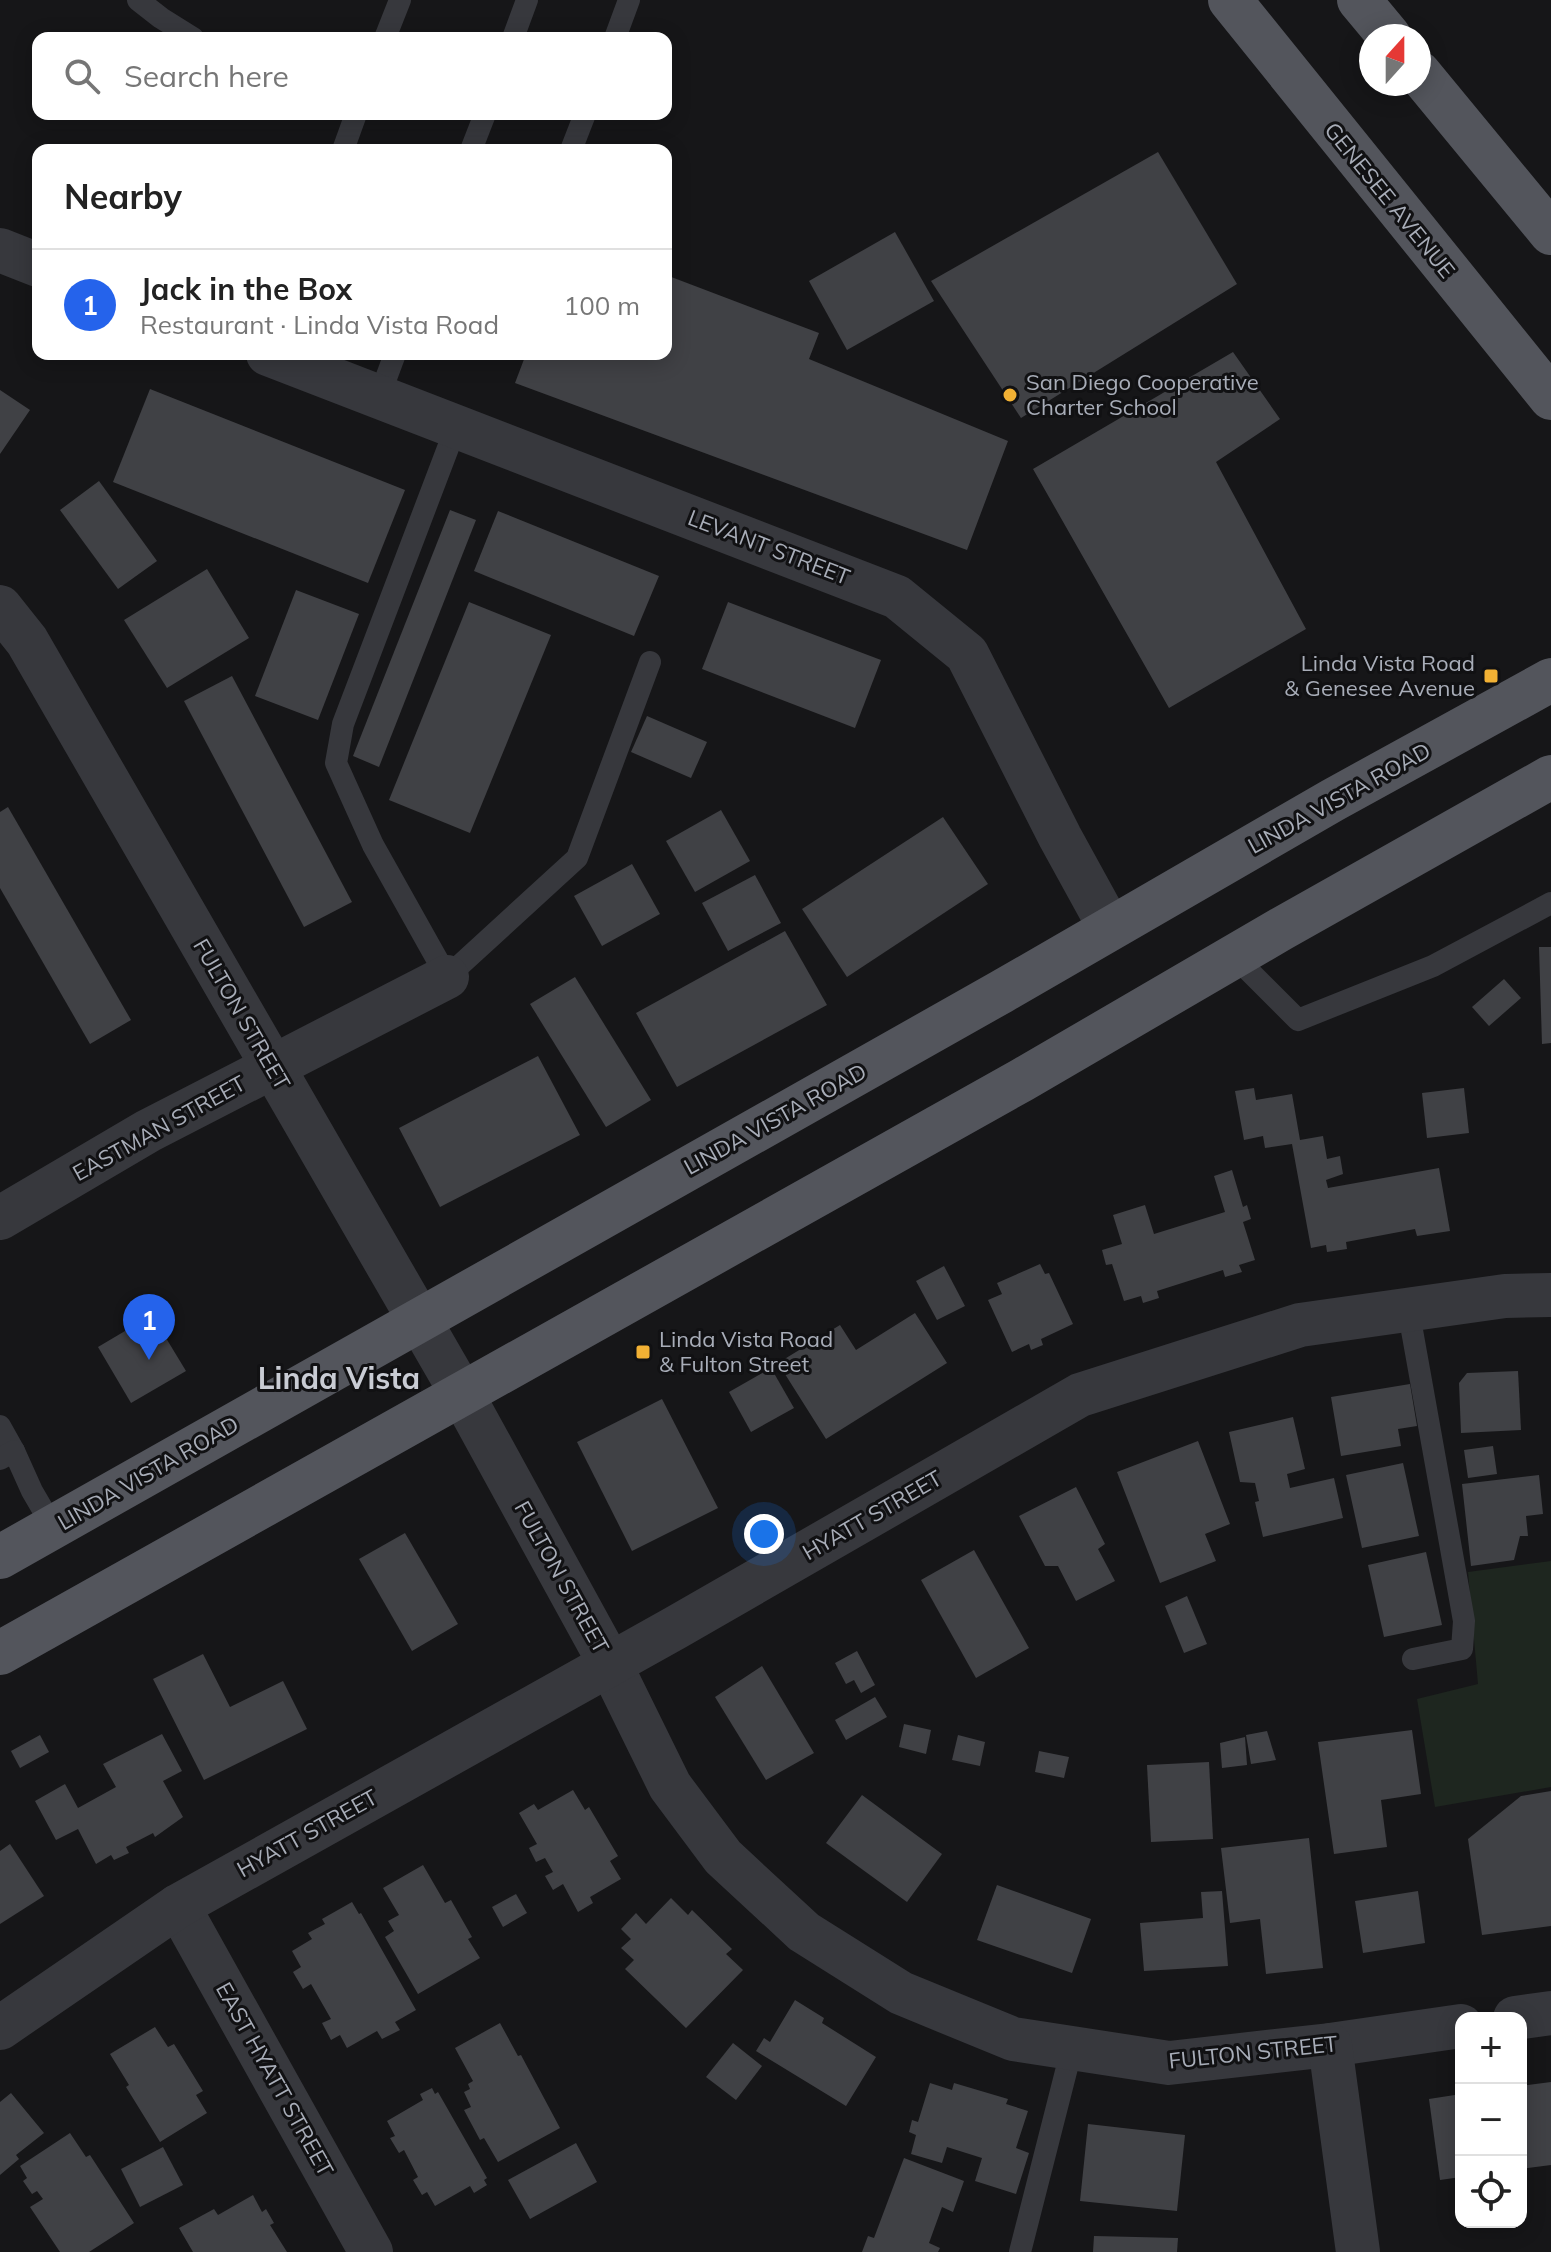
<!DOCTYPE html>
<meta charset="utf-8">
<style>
:root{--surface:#fff;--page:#f6f6f6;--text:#222;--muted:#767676;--line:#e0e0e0;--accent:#2563eb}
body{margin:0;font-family:Mulish,sans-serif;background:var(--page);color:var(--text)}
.controls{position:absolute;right:24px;bottom:24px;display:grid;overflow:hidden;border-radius:16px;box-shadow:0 4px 20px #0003}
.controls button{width:72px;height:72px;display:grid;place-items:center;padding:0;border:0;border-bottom:2px solid var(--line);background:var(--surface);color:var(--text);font:40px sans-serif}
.compass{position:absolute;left:1359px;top:24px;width:72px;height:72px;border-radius:50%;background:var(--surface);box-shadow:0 4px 20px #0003;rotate:21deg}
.you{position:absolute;left:764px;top:1534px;width:28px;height:28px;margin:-20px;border:6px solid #fff;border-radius:50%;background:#1a73e8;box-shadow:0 0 0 12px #1a73e833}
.badge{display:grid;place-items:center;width:52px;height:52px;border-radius:50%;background:var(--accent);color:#fff;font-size:26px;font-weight:700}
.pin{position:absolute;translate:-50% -66px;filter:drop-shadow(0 2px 4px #0008)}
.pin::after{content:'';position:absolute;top:42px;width:28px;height:24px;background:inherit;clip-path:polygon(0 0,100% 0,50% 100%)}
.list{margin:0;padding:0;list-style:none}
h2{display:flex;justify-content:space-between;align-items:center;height:104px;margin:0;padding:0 32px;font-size:34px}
h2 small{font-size:26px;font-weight:400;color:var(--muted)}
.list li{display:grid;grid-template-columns:52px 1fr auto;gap:24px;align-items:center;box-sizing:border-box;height:112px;padding:0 32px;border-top:2px solid var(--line)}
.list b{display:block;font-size:30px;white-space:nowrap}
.list p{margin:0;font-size:26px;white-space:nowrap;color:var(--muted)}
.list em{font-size:26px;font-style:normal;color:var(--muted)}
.icon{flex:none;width:44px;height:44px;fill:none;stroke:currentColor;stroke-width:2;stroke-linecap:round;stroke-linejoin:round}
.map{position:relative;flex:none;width:1551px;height:2252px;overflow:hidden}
.search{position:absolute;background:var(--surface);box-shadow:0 4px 20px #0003;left:32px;top:32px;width:640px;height:88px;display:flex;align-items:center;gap:20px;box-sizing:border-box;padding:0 28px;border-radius:16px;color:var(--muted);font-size:30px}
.panel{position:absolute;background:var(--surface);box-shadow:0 4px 20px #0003;left:32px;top:144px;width:640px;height:216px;border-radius:16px}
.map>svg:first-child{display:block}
</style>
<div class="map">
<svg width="1551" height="2252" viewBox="0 0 1551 2252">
<rect width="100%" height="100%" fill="#161618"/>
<polygon fill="#1e261f" points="1551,1561 1551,1787 1435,1807 1417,1699 1478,1684 1468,1572"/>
<g fill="#404145">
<polygon points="1158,152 1237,284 1021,418 931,281"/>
<polygon points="895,232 934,301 847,350 809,281"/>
<polygon points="666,275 819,333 809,359 1008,441 967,550 515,383 526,354 666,354"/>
<polygon points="1233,352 1280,419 1216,462 1306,629 1169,708 1033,469"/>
<polygon points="150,389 405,490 368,583 113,482"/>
<polygon points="0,390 30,410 0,454"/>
<polygon points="99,481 157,561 118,589 60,510"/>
<polygon points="450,510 476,520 379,767 353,756"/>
<polygon points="498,511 659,576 634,636 474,571"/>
<polygon points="207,569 249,638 167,688 124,620"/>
<polygon points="296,590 359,614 318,720 255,696"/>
<polygon points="469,602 551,635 470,833 389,800"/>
<polygon points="728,602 881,660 855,728 702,669"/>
<polygon points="232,676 352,902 304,927 184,701"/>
<polygon points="647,716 707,742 691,778 631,752"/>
<polygon points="8,807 131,1020 90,1044 0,888 0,812"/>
<polygon points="721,810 750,861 695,892 666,841"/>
<polygon points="943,817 988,884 847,977 802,909"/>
<polygon points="632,864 660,914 602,946 574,896"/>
<polygon points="755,875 781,923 728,951 702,903"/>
<polygon points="785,931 827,1005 677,1087 636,1013"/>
<polygon points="1539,947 1551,947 1551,1043 1542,1044"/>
<polygon points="575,977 651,1100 606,1127 530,1004"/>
<polygon points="1504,979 1521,998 1489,1026 1472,1007"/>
<polygon points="538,1056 580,1135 440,1207 399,1128"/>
<polygon points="1254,1088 1256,1100 1292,1094 1300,1140 1323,1136 1327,1159 1340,1156 1343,1174 1326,1180 1328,1188 1439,1168 1450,1231 1417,1236 1415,1229 1346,1242 1347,1249 1327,1252 1326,1245 1311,1248 1292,1144 1265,1148 1263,1136 1244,1140 1235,1091"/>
<polygon points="1464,1088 1469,1133 1427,1138 1422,1093"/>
<polygon points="1232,1170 1243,1207 1247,1205 1251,1219 1243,1222 1255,1260 1239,1265 1242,1272 1225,1277 1223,1270 1157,1291 1159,1298 1143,1303 1141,1296 1124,1301 1112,1264 1106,1265 1102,1250 1122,1244 1113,1215 1145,1205 1154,1234 1225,1212 1214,1176"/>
<polygon points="1040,1264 1045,1274 1049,1273 1073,1324 1041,1339 1043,1345 1031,1350 1029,1344 1012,1352 988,1300 1002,1294 997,1283"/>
<polygon points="944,1266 965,1306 937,1320 916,1281"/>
<polygon points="915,1313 947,1363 826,1439 778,1363 840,1325 856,1350"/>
<polygon points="152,1315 186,1371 131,1403 98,1347"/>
<polygon points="771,1368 794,1408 751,1432 729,1392"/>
<polygon points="1518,1371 1521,1430 1461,1433 1459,1383 1467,1373"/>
<polygon points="1410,1384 1417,1426 1398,1429 1401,1446 1341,1456 1331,1397"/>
<polygon points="662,1399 718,1508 632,1551 577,1442"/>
<polygon points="1293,1417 1305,1469 1287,1474 1290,1488 1334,1478 1343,1518 1263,1537 1255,1502 1259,1501 1255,1483 1240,1482 1229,1432"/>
<polygon points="1198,1441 1230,1524 1205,1534 1216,1561 1160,1583 1117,1472"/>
<polygon points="1493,1446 1497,1474 1468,1478 1464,1450"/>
<polygon points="1403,1463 1419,1536 1362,1548 1346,1475"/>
<polygon points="1539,1475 1543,1514 1526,1516 1528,1536 1520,1536 1514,1560 1471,1566 1462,1484"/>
<polygon points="1076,1487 1105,1544 1098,1549 1115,1581 1076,1601 1058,1566 1045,1566 1019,1516"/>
<polygon points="405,1533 458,1624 412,1651 359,1559"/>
<polygon points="974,1550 1029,1648 976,1678 921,1580"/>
<polygon points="1426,1552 1442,1625 1384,1637 1368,1565"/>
<polygon points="1187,1596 1207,1644 1184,1653 1165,1606"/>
<polygon points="857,1651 875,1685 861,1693 854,1680 846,1684 835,1663"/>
<polygon points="203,1654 230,1707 283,1681 307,1729 204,1780 153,1679"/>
<polygon points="762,1666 814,1753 766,1780 715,1697"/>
<polygon points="875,1697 887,1717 846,1740 835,1720"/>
<polygon points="904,1724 931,1730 926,1754 899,1747"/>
<polygon points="1412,1730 1421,1794 1381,1800 1387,1847 1334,1854 1318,1742"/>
<polygon points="1267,1731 1276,1760 1251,1764 1246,1735"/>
<polygon points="162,1734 182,1771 163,1781 183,1817 155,1837 153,1833 126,1847 129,1853 114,1860 111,1855 96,1864 78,1829 56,1840 35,1801 65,1784 78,1808 116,1787 103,1764"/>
<polygon points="40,1735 49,1752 20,1768 11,1751"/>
<polygon points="958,1735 985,1742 980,1766 952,1760"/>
<polygon points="1245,1737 1247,1765 1222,1768 1220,1743"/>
<polygon points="1039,1751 1069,1757 1064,1778 1035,1772"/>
<polygon points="1209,1762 1213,1839 1151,1842 1147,1765"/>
<polygon points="573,1790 585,1810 589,1807 618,1856 610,1861 621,1879 590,1897 593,1903 578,1912 563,1884 553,1890 545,1876 553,1872 545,1858 536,1862 529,1848 537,1844 519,1813 534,1804 538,1810"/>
<polygon points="1551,1791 1551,1926 1482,1935 1468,1839 1521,1796"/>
<polygon points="862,1795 942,1854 907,1902 826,1843"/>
<polygon points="1309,1838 1323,1968 1266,1974 1260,1919 1230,1923 1221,1848"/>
<polygon points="10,1844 44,1896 0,1924 0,1851"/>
<polygon points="423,1865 445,1903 451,1900 472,1937 468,1939 480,1958 418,1994 385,1937 394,1931 388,1921 399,1915 383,1888"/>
<polygon points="997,1885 1091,1919 1072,1973 977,1940"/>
<polygon points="1222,1891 1228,1966 1144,1971 1140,1923 1203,1918 1201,1892"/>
<polygon points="1418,1891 1425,1943 1363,1953 1355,1901"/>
<polygon points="516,1894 527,1913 503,1927 492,1907"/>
<polygon points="671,1898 688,1915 692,1910 732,1949 726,1954 743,1970 686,2028 625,1969 634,1960 621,1948 631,1939 621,1929 636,1913 646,1924"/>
<polygon points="352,1902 359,1914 361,1913 416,2010 395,2022 400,2030 382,2039 377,2031 347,2048 340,2035 331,2040 322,2023 331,2019 311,1984 303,1989 293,1972 301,1967 292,1951 312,1939 308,1933 325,1924 322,1919"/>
<polygon points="795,2000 824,2018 822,2023 876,2057 846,2106 756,2051 764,2038 770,2042"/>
<polygon points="500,2023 518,2056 521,2055 560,2128 498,2162 484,2138 480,2140 464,2110 471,2107 464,2092 470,2089 468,2084 473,2081 455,2048"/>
<polygon points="155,2027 168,2047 174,2044 203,2091 196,2095 207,2113 160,2142 126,2087 129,2085 110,2054"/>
<polygon points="733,2043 762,2066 736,2100 706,2077"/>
<polygon points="1551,2082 1551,2165 1521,2169 1521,2086"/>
<polygon points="930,2083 952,2090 954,2083 1008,2099 1006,2104 1028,2111 1016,2148 1029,2153 1016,2194 975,2181 982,2158 947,2147 942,2163 911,2154 916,2135 909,2132 912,2120 918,2122"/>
<polygon points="432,2088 435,2094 438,2092 487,2178 484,2180 487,2185 474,2193 470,2186 435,2206 427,2192 422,2195 413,2180 418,2177 404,2150 399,2153 390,2138 395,2136 387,2121 423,2100 420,2094"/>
<polygon points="11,2093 44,2133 16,2155 19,2159 0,2175 0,2102"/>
<polygon points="1461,2094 1461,2177 1440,2180 1429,2099"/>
<polygon points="1088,2124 1185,2135 1177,2211 1080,2201"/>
<polygon points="70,2133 86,2157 90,2155 134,2223 89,2252 60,2252 30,2207 43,2199 37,2191 32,2194 23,2181 27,2178 20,2166"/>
<polygon points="576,2143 597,2182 530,2219 508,2180"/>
<polygon points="163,2147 183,2185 140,2207 121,2169"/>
<polygon points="904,2158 964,2181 953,2212 942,2207 929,2243 940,2248 938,2252 862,2252 868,2236 874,2238"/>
<polygon points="253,2195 262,2212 266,2209 274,2223 270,2225 287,2252 193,2252 179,2228 214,2209 218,2215"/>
<polygon points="1094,2236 1178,2238 1177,2252 1093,2252"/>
</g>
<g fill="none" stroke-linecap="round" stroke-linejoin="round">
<g stroke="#37383d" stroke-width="22">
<polyline points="138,0 161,18 193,38"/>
<polyline points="385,38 400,0"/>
<polyline points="513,38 527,0"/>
<polyline points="615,38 629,0"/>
<polyline points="343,150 356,114"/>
<polyline points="471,150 485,114"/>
<polyline points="571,150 585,114"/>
<polyline points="379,397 395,354"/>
<polyline points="456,427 343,724 336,763 373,845 447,977 577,858 650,662"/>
<polyline points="1234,956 1298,1020 1433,966 1551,903"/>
<polyline points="1408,1308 1464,1621 1462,1649 1413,1659"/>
<polyline points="0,1426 14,1451"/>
<polyline points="0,1459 14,1451 32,1491 53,1527"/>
<polyline points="1020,2252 1072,2048"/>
</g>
<g stroke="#37383d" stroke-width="44">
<polyline points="0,250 38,265"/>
<polyline points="268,354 897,597 967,654 1060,837 1110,928"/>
<polyline points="0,607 27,641 462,1394 609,1662 670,1786 723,1857 804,1932 901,1993 1013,2039 1169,2063 1330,2045 1461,2026"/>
<polyline points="0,1218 148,1131 447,977"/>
<polyline points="178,1906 371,2252"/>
<polyline points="1515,2018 1551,2013"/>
<polyline points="0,2028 178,1906 675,1628 1080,1395 1300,1325 1505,1296 1551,1295"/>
<polyline points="1330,2045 1358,2252"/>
</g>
<g stroke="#53555c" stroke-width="44">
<polyline points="1230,0 1551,398"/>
<polyline points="1359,0 1389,36"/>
<polyline points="1419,73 1551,233"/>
<polyline points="0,1557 1001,992 1333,800 1551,680"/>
<polyline points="0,1653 1022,1080 1281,929 1551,777"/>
</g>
</g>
<g fill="#f2b134" stroke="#111113" stroke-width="3">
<circle cx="1010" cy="395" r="8"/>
<rect x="1483" y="668" width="16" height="16" rx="4"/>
<rect x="635" y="1344" width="16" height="16" rx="4"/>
</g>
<g text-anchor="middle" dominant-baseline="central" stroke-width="6" stroke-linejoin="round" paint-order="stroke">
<g font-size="22" fill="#a8adb8" stroke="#111113">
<text transform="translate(1390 200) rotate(51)">GENESEE AVENUE</text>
<text transform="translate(769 547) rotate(21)">LEVANT STREET</text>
<text transform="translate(1339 798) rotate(-29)">LINDA VISTA ROAD</text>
<text transform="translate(242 1014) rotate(60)">FULTON STREET</text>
<text transform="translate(775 1119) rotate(-29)">LINDA VISTA ROAD</text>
<text transform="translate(159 1128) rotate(-29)">EASTMAN STREET</text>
<text transform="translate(148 1473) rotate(-30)">LINDA VISTA ROAD</text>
<text transform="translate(872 1515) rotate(-30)">HYATT STREET</text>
<text transform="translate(562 1577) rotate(61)">FULTON STREET</text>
<text transform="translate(307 1833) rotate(-29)">HYATT STREET</text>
<text transform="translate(1253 2052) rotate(-6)">FULTON STREET</text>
<text transform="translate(275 2079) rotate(61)">EAST HYATT STREET</text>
</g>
<g font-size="22" fill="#a8adb8" stroke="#111113" text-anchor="start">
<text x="1026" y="382">San Diego Cooperative<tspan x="1026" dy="25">Charter School</tspan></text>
<text x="1475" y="663" text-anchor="end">Linda Vista Road<tspan x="1475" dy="25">&amp; Genesee Avenue</tspan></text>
<text x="659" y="1339">Linda Vista Road<tspan x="659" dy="25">&amp; Fulton Street</tspan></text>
</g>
<g font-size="30" font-weight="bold" fill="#c9ccd4" stroke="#111113">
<text x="339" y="1378">Linda Vista</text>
</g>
</g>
</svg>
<div class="controls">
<button>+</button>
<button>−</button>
<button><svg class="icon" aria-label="locate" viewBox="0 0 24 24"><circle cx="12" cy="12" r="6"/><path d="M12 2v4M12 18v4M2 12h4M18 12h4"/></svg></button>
</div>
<svg class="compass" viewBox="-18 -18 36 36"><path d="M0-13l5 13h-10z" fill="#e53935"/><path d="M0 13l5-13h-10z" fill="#767676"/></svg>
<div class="you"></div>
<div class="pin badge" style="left:149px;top:1360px">1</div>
<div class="search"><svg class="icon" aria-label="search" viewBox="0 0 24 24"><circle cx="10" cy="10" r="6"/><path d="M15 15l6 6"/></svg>Search here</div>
<section class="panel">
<h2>Nearby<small></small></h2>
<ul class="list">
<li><span class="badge">1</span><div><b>Jack in the Box</b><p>Restaurant · Linda Vista Road</p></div><em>100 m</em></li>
</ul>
</section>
</div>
